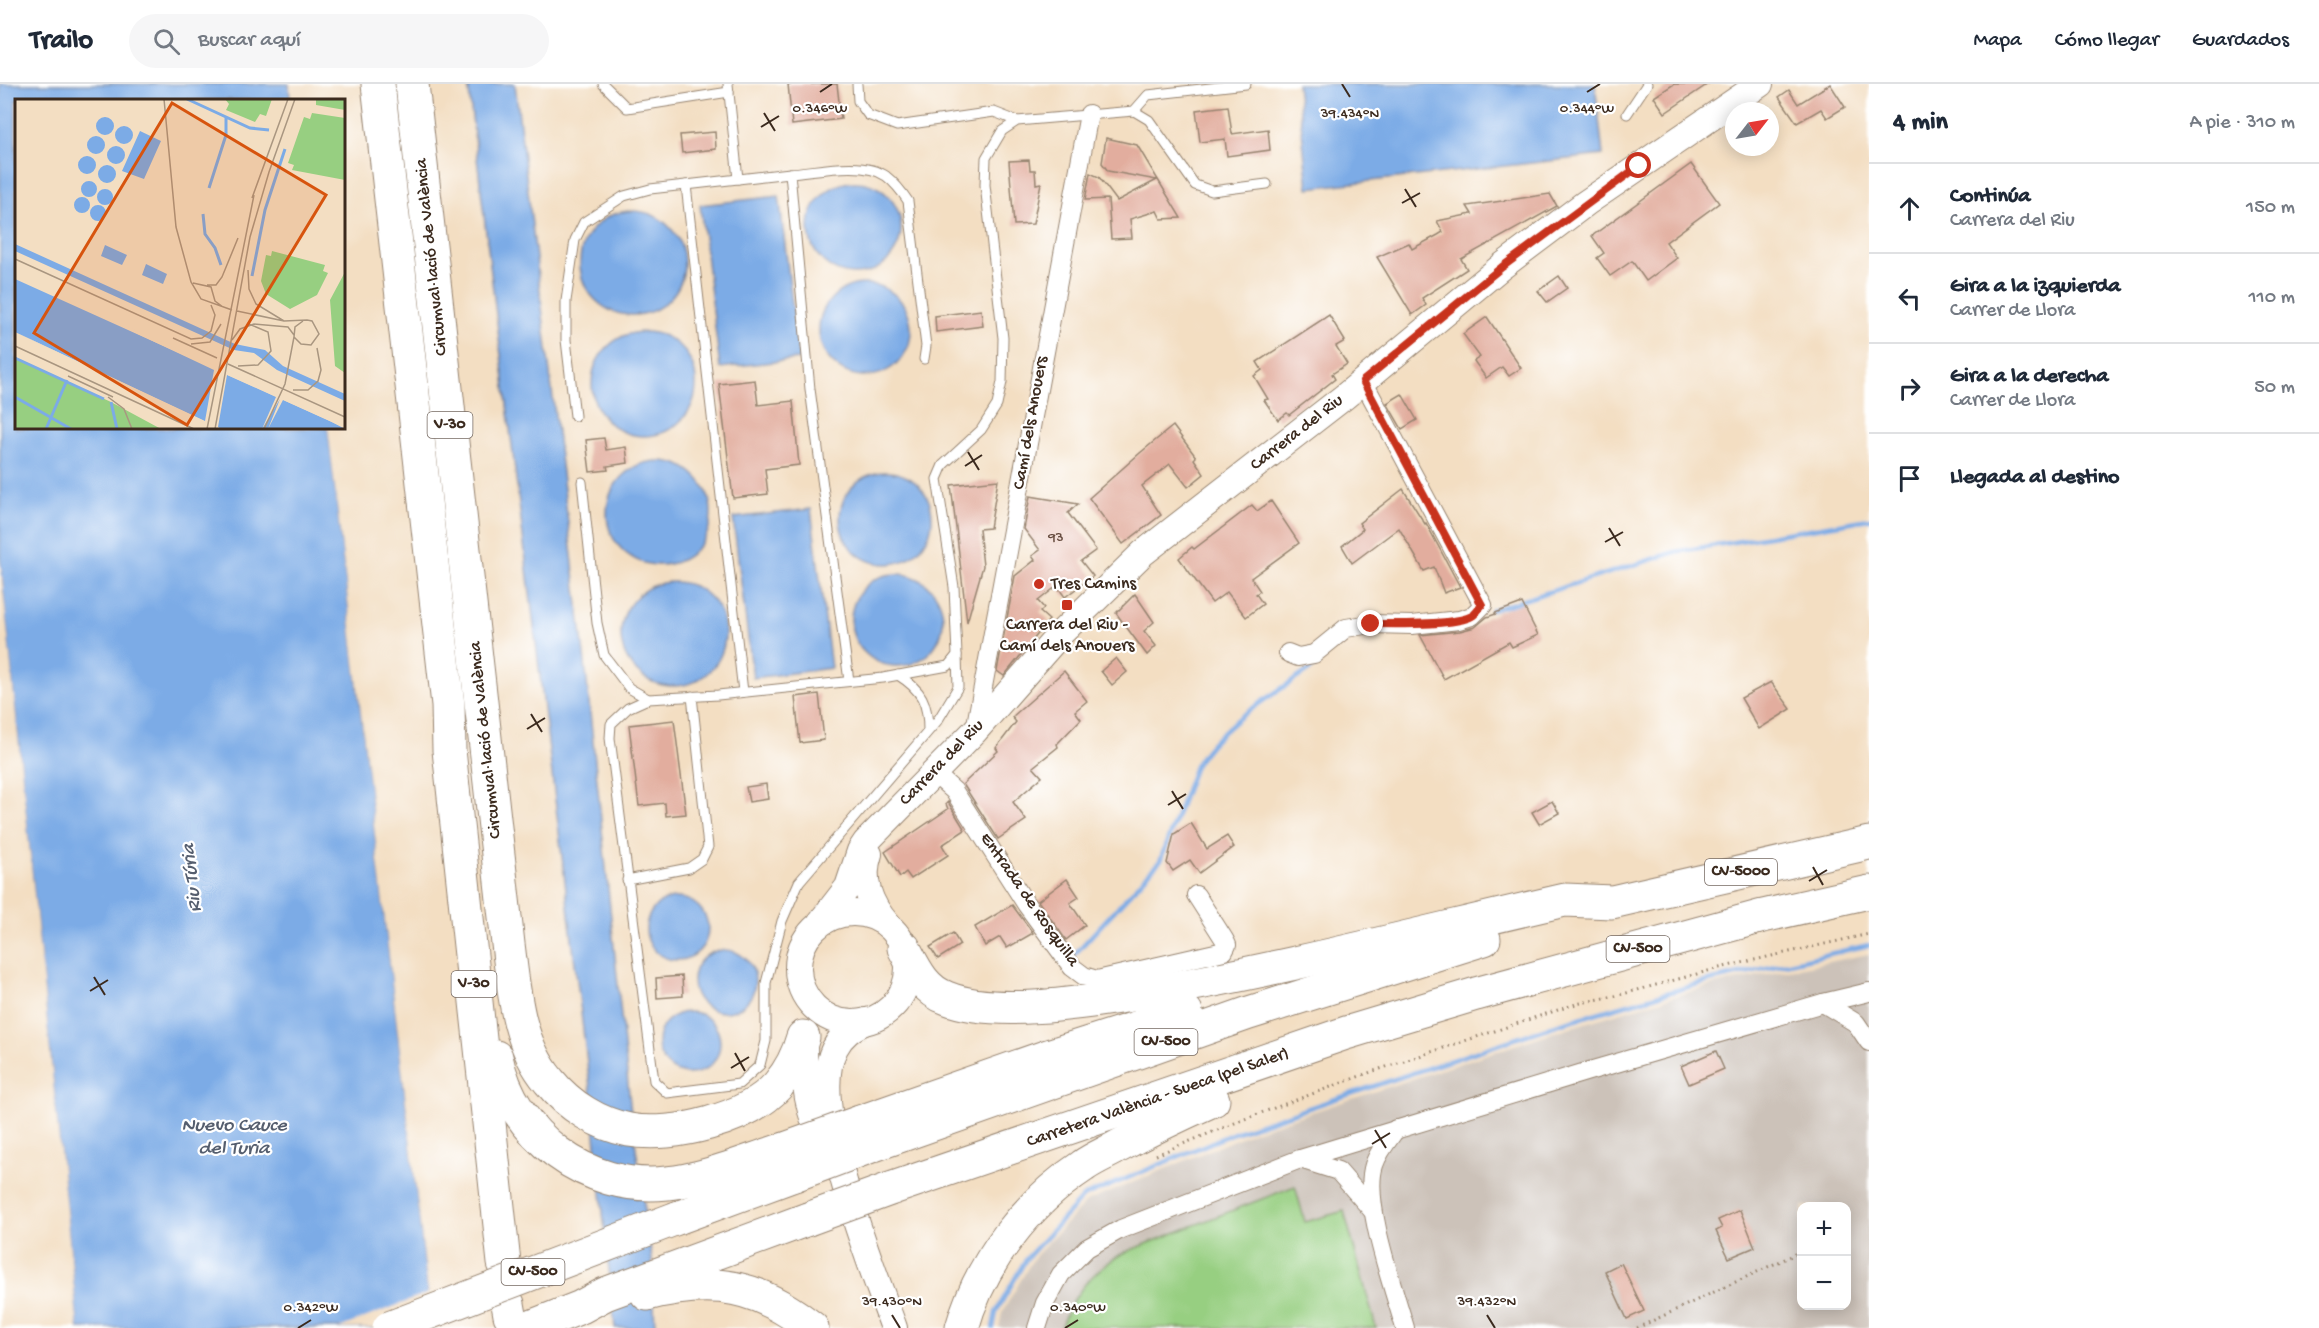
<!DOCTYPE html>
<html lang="es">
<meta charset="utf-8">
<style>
:root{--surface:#fff;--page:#f6f6f7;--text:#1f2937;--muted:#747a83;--line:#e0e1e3}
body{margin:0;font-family:"Gochi Hand",sans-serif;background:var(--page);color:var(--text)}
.controls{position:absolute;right:18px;bottom:18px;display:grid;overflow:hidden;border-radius:12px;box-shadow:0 3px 15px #0003}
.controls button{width:54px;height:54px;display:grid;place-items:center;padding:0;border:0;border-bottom:2px solid var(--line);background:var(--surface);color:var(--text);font:30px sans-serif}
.compass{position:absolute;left:1725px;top:18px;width:54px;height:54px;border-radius:50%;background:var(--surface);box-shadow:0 3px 15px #0003;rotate:59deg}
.stop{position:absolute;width:18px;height:18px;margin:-14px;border:4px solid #c8321e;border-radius:50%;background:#fff}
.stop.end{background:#c8321e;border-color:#fff;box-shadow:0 2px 6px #0008}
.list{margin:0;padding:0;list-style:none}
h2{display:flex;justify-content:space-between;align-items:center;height:78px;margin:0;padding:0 24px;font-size:26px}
h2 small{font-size:20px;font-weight:400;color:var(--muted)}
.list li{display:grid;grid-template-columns:39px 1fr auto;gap:18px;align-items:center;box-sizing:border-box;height:90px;padding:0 24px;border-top:2px solid var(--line)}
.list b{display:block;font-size:22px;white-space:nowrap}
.list p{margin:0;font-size:20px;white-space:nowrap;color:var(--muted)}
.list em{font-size:20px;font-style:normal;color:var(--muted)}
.icon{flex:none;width:33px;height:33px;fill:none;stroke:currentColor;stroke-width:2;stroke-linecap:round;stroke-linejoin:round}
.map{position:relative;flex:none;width:1869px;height:1244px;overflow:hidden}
header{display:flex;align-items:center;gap:36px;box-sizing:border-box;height:84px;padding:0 30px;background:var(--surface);border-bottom:2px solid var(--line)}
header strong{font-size:28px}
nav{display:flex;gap:33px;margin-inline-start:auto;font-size:21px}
.search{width:420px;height:54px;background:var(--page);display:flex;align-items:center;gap:15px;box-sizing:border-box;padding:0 21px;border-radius:33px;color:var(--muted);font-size:22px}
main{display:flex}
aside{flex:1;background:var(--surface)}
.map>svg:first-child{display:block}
</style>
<header>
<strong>Trailo</strong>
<div class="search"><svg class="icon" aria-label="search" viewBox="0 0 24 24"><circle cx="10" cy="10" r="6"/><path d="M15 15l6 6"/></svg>Buscar aquí</div>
<nav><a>Mapa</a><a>Cómo llegar</a><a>Guardados</a></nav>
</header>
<main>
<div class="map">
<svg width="1869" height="1244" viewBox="0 0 1869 1244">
<rect width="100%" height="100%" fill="#fff"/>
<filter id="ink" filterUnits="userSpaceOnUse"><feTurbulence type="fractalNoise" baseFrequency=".0167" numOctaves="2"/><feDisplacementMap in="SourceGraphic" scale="12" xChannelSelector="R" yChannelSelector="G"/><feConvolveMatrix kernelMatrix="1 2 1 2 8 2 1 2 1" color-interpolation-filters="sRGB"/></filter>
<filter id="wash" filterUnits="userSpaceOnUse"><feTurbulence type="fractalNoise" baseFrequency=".008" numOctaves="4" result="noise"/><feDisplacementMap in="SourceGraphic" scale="24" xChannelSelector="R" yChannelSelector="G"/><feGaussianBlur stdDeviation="1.35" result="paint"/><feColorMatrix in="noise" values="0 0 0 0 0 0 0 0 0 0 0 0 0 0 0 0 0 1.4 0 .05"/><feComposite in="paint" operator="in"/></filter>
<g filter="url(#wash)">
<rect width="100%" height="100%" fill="#f3dec2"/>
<path fill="#ccc2b9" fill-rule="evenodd" d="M1869,870V1244H999L1002,1229L1033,1175L1086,1118L1258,1046L1548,950L1713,901ZM1802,1122H1846V1222H1802Z"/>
<path fill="#97cf81" stroke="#697c50" stroke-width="1.5" d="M1295,1102L1305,1138L1344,1127L1376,1244H1060C1073,1210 1092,1187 1123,1169Z"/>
<g fill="#7cabe6" stroke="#5c6a82" stroke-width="1.5">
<polygon points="0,0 289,0 290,16 16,16 16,344 328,344 432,1244 78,1244 0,474"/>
<polygon points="468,0 515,0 585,579 631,1029 652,1175 655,1244 615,1244 590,1003"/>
<polygon points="1297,0 1595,0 1603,71 1308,104"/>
<circle cx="855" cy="144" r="46"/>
<polygon points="779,112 799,275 720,284 700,121"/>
<circle cx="632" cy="179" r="52"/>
<circle cx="865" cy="246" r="46"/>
<circle cx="644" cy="300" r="52"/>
<circle cx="659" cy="429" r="52"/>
<circle cx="886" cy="434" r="46"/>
<polygon points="811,425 831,584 753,594 733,434"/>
<circle cx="897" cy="536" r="46"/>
<circle cx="673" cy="550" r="52"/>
<circle cx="677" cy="845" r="31"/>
<circle cx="724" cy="897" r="31"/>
<circle cx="689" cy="959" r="31"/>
</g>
<g fill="#f3dec2">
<polygon points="328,344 331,344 435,1244 339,1244 428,1209"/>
<polygon points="0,474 78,1244 75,1244 0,504"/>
</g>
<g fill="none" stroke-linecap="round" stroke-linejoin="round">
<g stroke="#7cabe6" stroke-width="4.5">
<polyline points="1492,526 1675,468 1869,435"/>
<path d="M1073,872L1160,777L1195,682C1219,640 1275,610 1315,582"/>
<polyline points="993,1244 996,1228 1026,1175 1083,1113 1234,1049 1559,940 1709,897 1869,861"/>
</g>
</g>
<g id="blocks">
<g fill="#e2ad9e">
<polygon points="788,0 837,0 841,35 792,41"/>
<polygon points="1674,0 1708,0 1665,29 1654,13"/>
<polygon points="1830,0 1845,23 1827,34 1821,25 1797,39 1779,13 1789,6 1798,20"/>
<polygon points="1228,22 1232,50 1268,45 1270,66 1227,72 1225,55 1200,58 1196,26"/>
<polygon points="715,48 716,65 682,69 680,51"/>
<polygon points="1106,54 1137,61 1181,134 1161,135 1157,127 1130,135 1132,154 1111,155 1108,115 1085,116 1090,89 1099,93 1117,117 1157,96 1108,87 1102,79"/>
<polygon points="1029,76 1030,86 1035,86 1036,100 1041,99 1033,140 1014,141 1009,77"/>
<polygon points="1691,80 1719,119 1666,158 1677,174 1646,197 1632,177 1610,192 1597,174 1604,169 1592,152"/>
<polygon points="1550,110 1557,122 1461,175 1467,185 1422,214 1426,221 1412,231 1377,173 1409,159 1412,165 1438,151 1443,148 1437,137 1472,130 1467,122"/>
<polygon points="1559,192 1567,204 1547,218 1538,207"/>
<polygon points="981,226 983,242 936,248 935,232"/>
<polygon points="1329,231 1345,257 1336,262 1347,280 1332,290 1335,295 1289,331 1287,329 1278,336 1264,316 1268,315 1254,292 1262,286 1257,278"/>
<polygon points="1487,233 1521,284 1509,292 1502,283 1486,294 1474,277 1480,273 1463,250"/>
<polygon points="755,296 758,321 793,317 799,381 765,385 768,410 733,414 719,300"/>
<polygon points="1402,310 1417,336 1402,345 1387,319"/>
<polygon points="1173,342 1196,373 1194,375 1204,390 1188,403 1170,380 1142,402 1161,431 1123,460 1089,414 1140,369"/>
<polygon points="604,354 606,366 626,363 628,379 607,382 608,386 590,388 586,356"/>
<polygon points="998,396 990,444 979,445 983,482 967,538 951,401"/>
<polygon points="1403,405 1425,440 1426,439 1460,503 1444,509 1434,483 1424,487 1399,444 1352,479 1342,462 1363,445 1359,439"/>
<polygon points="1030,412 1078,420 1068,429 1096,466 1081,477 1093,492 1065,513 1057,502 1038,517 1044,524 1040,528 1049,536 1004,592 997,587 1015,492 1035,476 1032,472 1040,466 1024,445"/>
<polygon points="1271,417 1299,459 1251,494 1260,507 1256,510 1263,520 1246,533 1227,508 1212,519 1179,474 1192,463 1194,465 1252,421 1257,427"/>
<polygon points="1135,510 1154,538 1144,547 1156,562 1147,571 1116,529"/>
<polygon points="1522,519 1538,551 1512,563 1509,558 1444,595 1420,551 1460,547 1475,543 1487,533 1496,530 1495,529"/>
<polygon points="1116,574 1127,588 1112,601 1101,587"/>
<polygon points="1064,587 1087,617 1075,627 1081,635 1057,660 1058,663 1033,683 1042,693 1013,718 1026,736 998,755 963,700 998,667 996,664 1016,638 1012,633"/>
<polygon points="1771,598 1791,625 1759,645 1741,614"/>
<polygon points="819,610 824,656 800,659 795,613"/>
<polygon points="674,636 686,730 666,732 665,719 639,722 629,641"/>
<polygon points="766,700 768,715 749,718 746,703"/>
<polygon points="1552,717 1559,729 1539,740 1532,728"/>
<polygon points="948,718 965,746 942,761 948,771 911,795 906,788 900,793 885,768 948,725 946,720"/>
<polygon points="1191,739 1207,765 1227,752 1234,763 1199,789 1190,776 1173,787 1167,779 1174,750"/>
<polygon points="1067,795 1079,813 1070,819 1085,841 1066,856 1038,817"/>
<polygon points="1012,821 1033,849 1007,864 1000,853 985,862 975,843"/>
<polygon points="953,849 960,861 938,875 930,863"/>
<polygon points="682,892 683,912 657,914 656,894"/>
<polygon points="1716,967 1724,985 1689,1000 1681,982"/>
<polygon points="1740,1126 1755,1163 1729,1174 1716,1147 1722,1144 1718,1136"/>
<polygon points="1621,1179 1644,1227 1627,1235 1605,1187"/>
</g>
</g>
</g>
<g filter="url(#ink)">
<use href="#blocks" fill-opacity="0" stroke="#978470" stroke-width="1.5"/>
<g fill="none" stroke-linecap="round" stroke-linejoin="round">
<defs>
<g id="lane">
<polyline points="603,0 627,24 729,8"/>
<polyline points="728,0 738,95"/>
<polyline points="857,0 858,17 868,31 897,42 994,28 1017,37"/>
<polyline points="1134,27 1149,36 1195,101 1212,107 1267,100"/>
<polyline points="1627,30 1647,0"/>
<polyline points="575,332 566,256 566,217 575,156 584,138 624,112 650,105 686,101"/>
<polyline points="582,398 597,539 604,571 629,604 648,615 718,611 883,594 948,582 957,571 954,503 937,395 943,381 981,346 997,321 1002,298 1003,254 985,101 986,74 1002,47 1017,37 1134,27 1148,11 1246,0"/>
<path d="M898,591C922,606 928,619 928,646"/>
<path d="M849,597L810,305L790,89C817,87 864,76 886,92C895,99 902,108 908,117L926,262L924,275"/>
<polyline points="743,608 686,101 790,89"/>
<polyline points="648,615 628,624 611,640 610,654 654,997 667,1009 739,1000 760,981 766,957 766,899 782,837 799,798 938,636 958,603 957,571"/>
<polyline points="627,796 689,784 702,775 708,763 692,612"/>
</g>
<g id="street">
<polyline points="1288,569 1298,573 1314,570 1346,544 1371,540 1412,541 1459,536 1472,532 1483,521 1363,297"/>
<polyline points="975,646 1089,30"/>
<polyline points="934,689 954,707 1026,820 1072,883 1084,892 1097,896 1224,867 1227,861 1224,855 1196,811"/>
<polyline points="1823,919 1856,939 1869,958"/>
<path d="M1396,1045C1388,1056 1378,1068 1374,1081C1362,1118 1394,1205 1405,1244"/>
<polyline points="1300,1075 1338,1087 1372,1126"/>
<polyline points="1037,1244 1045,1219 1061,1190 1087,1164 1121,1145 1300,1075 1589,987 1823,919 1869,908"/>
</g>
<g id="secondary">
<path d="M869,770C860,797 870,821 888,841"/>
<circle cx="853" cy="884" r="55"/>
<polyline points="820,839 848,803 860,767 866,758 974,648 1061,549 1143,469 1344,313 1501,183 1586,119 1760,0"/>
<path d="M866,937C853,943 842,950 835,964C805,1019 873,1185 894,1244"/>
<path d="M804,959C804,1000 807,1028 826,1065"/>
</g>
<g id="highway">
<polyline points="378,0 448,621 449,666 504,1179"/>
<path d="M412,0L508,860C514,907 517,959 549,997C569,1022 598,1040 629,1046C673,1054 748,1035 778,1001C790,987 798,971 803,953"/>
<path d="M904,864C915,885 924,906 947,914C994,933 1082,919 1132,911C1277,887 1421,849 1565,816L1612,818L1869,759"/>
<path d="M496,973C512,1051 587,1108 667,1099C707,1095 747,1077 785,1065"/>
<polyline points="860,1038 1045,973 1186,928"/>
<polyline points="871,1062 1249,929 1484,855"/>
<polyline points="890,1105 1346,949 1476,910 1763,832 1869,808"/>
<polyline points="677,1134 794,1091"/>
<path d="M647,1210C714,1193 758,1201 812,1244"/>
<polyline points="508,1220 510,1231"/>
<polyline points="528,1244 581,1223 605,1210 808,1135"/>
<path d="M962,1244C980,1179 1027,1119 1083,1082C1094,1074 1107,1069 1119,1062C1150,1045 1181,1030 1213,1016"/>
</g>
</defs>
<use href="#lane" stroke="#978470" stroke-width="11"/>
<use href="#street" stroke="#978470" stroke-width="20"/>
<use href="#secondary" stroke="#978470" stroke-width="28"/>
<use href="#highway" stroke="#978470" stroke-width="35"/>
<g stroke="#978470" stroke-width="3" stroke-dasharray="1.5 4.5" stroke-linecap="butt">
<polyline points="1156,1071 1242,1036 1371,988 1576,920 1619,911 1719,884 1869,850"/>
<polyline points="1637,1244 1802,1167"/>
</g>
<use href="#lane" stroke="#fff" stroke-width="9"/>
<use href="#street" stroke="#fff" stroke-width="18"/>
<use href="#secondary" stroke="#fff" stroke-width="26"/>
<use href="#highway" stroke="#fff" stroke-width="33"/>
<defs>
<g id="highway-bridge">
<polyline points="785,1065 860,1038"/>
<polyline points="794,1091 871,1062"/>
<polyline points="808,1135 890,1105"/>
<polyline points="389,1244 677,1134"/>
</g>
</defs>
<use href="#highway-bridge" stroke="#978470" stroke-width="35" stroke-linecap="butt"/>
<use href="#highway-bridge" stroke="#fff" stroke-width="33"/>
</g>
</g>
<g fill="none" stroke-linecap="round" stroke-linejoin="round" filter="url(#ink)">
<path stroke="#c8321e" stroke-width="8" d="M1371,540C1392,540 1455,542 1472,532C1476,530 1479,524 1482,521L1363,297L1502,183L1639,82"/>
</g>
<path fill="none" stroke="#3b2a1e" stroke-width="2" d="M1342,0L1350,13M820,8L832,0M1587,8L1600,0M764,29L775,47M761,43L779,32M1405,105L1416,123M1402,119L1420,109M968,368L979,386M965,382L982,371M1609,444L1620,462M1605,458L1623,448M531,630L542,648M527,645L545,634M1172,707L1183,725M1168,721L1186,710M1813,783L1823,801M1809,797L1827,786M94,893L105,911M90,907L108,896M735,969L745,987M731,984L749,973M1375,1046L1386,1064M1372,1060L1390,1049M892,1231L900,1244M1487,1231L1495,1244M298,1244L311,1236M1065,1244L1078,1236"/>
<g fill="#c8321e" stroke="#fff" stroke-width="2">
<circle cx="1039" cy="500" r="6"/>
<rect x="1061" y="515" width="12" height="12" rx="3"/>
</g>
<g text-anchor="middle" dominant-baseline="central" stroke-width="4.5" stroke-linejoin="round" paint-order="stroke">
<g font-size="15" fill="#654b3e">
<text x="1056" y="454">93</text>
</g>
<g fill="#fff" stroke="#766a62" stroke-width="1.5">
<rect x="427.5" y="328" width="45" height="26" rx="4.5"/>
<rect x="1705" y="775" width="72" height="26" rx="4.5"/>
<rect x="1606.5" y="852" width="63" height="26" rx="4.5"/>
<rect x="451.5" y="887" width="45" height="26" rx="4.5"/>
<rect x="1134.5" y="945" width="63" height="26" rx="4.5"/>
<rect x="501.5" y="1175" width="63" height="26" rx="4.5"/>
</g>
<g font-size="16" font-weight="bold" fill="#3b2a1e">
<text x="450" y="341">V-30</text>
<text x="1741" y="788">CV-5000</text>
<text x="1638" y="865">CV-500</text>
<text x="474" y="900">V-30</text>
<text x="1166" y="958">CV-500</text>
<text x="533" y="1188">CV-500</text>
</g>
<g font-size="18" fill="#3b2a1e" stroke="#fff">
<text transform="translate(432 173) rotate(-96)">Circumval·lació de València</text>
<text transform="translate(1031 339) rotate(-80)">Camí dels Anouers</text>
<text transform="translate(1297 349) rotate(-38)">Carrera del Riu</text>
<text transform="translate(486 656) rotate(-96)">Circumval·lació de València</text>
<text transform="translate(942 679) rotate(-46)">Carrera del Riu</text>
<text transform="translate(1029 816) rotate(55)">Entrada de Rosquilla</text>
<text transform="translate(1158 1014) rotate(-19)">Carretera València - Sueca (pel Saler)</text>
</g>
<g font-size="18" fill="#3b2a1e" stroke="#fff" text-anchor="start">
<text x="1051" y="500">Tres Camins</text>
<text x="1067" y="541" text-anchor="middle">Carrera del Riu -<tspan x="1067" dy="21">Camí dels Anouers</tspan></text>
</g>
<g font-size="20" font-style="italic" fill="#555e6e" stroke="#fff">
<text transform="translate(193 794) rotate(-96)">Riu Túria</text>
<text x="234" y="1042">Nuevo Cauce<tspan x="234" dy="23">del Turia</tspan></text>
</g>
</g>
<g transform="translate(15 15)">
<rect width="330" height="330" fill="#f3dec2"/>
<path d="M210,0H257L251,17L245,15L240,23L211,11L214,5ZM301,0H330V11L301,6ZM297,14L330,19V81L277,71L279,66L273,64L289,18L295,20ZM257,152L310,166L308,172L313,174L302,196L275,210L251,195L246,182L251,156L256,157ZM330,173V274L320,267L315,201ZM0,259L96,303L146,330H0Z" fill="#97cf81"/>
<path d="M81 27a9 9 0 1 1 18 0a9 9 0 1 1-18 0ZM100 36a9 9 0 1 1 18 0a9 9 0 1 1-18 0ZM125,32L146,42L129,80L107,72ZM72 46a9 9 0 1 1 18 0a9 9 0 1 1-18 0ZM92 56a9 9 0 1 1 18 0a9 9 0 1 1-18 0ZM63 66a9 9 0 1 1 18 0a9 9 0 1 1-18 0ZM83 75a9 9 0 1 1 18 0a9 9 0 1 1-18 0ZM66 90a8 8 0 1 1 16 0a8 8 0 1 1-16 0ZM82 98a8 8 0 1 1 16 0a8 8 0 1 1-16 0ZM59 106a8 8 0 1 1 16 0a8 8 0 1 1-16 0ZM75 114a8 8 0 1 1 16 0a8 8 0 1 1-16 0ZM0,145L220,245L250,251L268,267L330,295V302L262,271L239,254L219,251L0,152ZM90,146L112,156L107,166L86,157ZM131,165L152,175L148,185L127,176ZM0,180L315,322L330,330H206L0,233Z" fill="#7cabe6"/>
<path d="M0,177L316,319L330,329L268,301L253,330L265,300L247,330L261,298L212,276L203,328L206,330H199L0,233L190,322L199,271Z" fill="#f3dec2"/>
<path fill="none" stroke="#7cabe6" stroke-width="3" d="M172,0L235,29L254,31M194,89L211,36V18M188,115L190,135L200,149L206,166M237,177L250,111L270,50M0,259L50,282M52,283L89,300M0,298L56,330M96,303L102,330M31,330L52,281"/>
<path fill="none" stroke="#a99680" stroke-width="1.5" d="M149,0L161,128L176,183L186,200L217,211M237,99L273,0M0,160L176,240L187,239L196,232L200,216L196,206M233,171L234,190L241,205L269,222M178,184L196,188L200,202L208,208M192,186H201L207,178L223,139M222,212L269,222L292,221L297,222L304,235L296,246L286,245L279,238L280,228L288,222M158,239L202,259M217,241L225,230L239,225L273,228L279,236M176,245L195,243L206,225M0,247L179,330M213,265L330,318M223,267L243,266L256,252L253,233L234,225M53,277L98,298M278,291H293L303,282L306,271L302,249M93,298L109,310L117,330M192,330L239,96M200,330L235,138L254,73L280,0M249,330L270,285L279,238"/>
<path fill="#d7540e" fill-opacity="0.15" stroke="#d7540e" stroke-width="3" d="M157,4L311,96L172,326L19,234Z"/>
<rect width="330" height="330" fill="none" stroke="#3b2a1e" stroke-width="3"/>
</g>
<g font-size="15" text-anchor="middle" fill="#3b2a1e" stroke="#fff" stroke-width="4.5" stroke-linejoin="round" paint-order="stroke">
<text x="820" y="28">0.346°W</text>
<text x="1587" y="28">0.344°W</text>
<text x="1350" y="33">39.434°N</text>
<text x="892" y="1221">39.430°N</text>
<text x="1487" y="1221">39.432°N</text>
<text x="311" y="1227">0.342°W</text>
<text x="1078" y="1227">0.340°W</text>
</g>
</svg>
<div class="controls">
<button>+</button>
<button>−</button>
</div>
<svg class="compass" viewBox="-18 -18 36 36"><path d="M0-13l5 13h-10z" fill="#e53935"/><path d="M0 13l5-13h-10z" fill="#747a83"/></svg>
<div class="stop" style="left:1639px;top:82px"></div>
<div class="stop end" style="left:1371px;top:540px"></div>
</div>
<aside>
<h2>4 min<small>A pie · 310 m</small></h2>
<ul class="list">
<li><svg class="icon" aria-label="ahead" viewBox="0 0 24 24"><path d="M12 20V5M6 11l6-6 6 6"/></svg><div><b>Continúa</b><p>Carrera del Riu</p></div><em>150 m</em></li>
<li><svg class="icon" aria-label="left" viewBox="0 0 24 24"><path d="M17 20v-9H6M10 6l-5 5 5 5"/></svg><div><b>Gira a la izquierda</b><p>Carrer de Llora</p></div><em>110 m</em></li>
<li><svg class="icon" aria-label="right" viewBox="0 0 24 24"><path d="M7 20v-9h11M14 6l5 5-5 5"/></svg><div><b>Gira a la derecha</b><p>Carrer de Llora</p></div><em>50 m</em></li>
<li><svg class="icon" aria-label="arrive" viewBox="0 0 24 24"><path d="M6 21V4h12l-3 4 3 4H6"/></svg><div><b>Llegada al destino</b></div></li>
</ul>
</aside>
</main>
